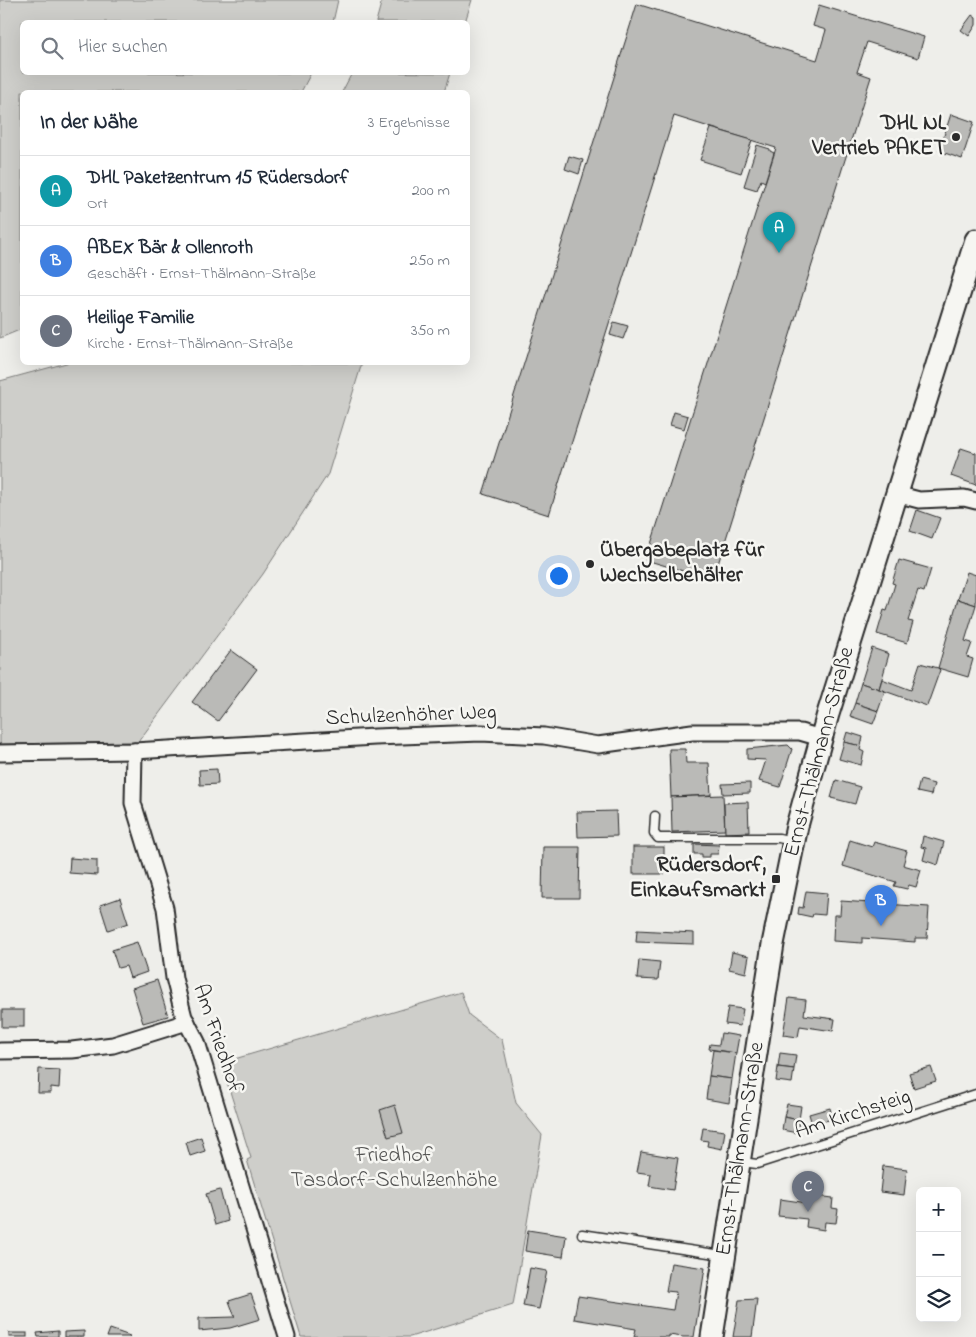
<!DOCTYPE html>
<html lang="de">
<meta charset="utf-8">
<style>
:root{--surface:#fff;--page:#f6f6f7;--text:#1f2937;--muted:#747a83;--line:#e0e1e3;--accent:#2563eb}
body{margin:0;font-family:"Indie Flower",sans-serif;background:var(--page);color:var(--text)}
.controls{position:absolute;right:15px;bottom:15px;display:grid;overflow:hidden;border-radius:8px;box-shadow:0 5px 20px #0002}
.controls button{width:45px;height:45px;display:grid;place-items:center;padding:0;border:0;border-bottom:1px solid var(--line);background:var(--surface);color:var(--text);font:25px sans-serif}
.you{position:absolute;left:558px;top:575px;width:18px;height:18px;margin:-12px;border:4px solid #fff;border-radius:50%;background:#1a73e8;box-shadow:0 0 0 8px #1a73e833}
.badge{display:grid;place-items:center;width:32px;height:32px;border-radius:50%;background:var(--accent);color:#fff;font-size:16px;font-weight:700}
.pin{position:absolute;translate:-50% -41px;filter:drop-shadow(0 1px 2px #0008)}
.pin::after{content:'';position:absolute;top:26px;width:18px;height:15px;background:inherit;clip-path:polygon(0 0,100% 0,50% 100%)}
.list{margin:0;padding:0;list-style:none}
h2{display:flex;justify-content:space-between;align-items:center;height:65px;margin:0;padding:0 20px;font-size:21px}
h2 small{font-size:16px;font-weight:400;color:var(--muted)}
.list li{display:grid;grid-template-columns:32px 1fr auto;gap:15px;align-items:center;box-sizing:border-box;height:70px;padding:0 20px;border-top:1px solid var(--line)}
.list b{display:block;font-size:19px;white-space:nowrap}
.list p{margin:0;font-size:16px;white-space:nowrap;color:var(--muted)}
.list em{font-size:16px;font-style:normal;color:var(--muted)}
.icon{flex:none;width:28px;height:28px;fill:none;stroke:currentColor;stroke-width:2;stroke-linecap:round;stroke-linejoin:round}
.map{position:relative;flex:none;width:976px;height:1337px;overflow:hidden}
.search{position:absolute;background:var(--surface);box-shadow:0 5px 20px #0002;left:20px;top:20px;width:450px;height:55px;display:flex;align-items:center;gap:12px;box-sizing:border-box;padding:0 18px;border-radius:8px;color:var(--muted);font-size:19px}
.panel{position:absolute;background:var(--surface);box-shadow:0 5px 20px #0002;left:20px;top:90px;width:450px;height:275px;border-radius:8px}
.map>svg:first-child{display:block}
</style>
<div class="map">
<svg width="976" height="1337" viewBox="0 0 976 1337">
<rect width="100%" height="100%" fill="#eeeeea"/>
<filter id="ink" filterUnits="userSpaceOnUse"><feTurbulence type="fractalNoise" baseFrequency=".02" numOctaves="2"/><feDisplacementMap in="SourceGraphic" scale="10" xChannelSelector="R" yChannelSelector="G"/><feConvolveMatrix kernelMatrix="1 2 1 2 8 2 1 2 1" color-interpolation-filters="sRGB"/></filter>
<g filter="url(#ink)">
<g fill="#cececa" stroke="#7c7c7a">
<polygon points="0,0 338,0 333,22 22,22 22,72 311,73 301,92 22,92 22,329 0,338"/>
<polygon points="382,0 472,0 465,22 376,22"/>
<polygon points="352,73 352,72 450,73 444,92 342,92"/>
<polygon points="70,362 362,363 328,474 263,574 138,742 0,744 0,381"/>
<polygon points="461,992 469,1015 502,1040 516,1103 542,1135 513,1305 410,1337 301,1337 247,1160 251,1158 221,1063"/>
</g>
<g fill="#babab7" stroke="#2b2b2b">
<polygon points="637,4 817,60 826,30 813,26 819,5 924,37 918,58 867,42 857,72 871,77 713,580 646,560 776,148 674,116 549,515 483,494"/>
<polygon points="972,15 976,18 976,25 969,36 961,30"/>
<polygon points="951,114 974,122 962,159 939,151"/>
<polygon points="711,128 752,140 741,173 700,160"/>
<polygon points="757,145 770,149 770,151 774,153 765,182 761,180 757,190 744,186"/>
<polygon points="569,156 583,160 579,174 565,169"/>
<polygon points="614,322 628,326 623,339 610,335"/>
<polygon points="674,412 688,416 684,429 670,425"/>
<polygon points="961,448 976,453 976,485 951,476"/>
<polygon points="917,510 940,518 932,539 910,531"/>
<polygon points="899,560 931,569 924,592 918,590 908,621 913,622 907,643 877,634 884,610 887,611 895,584 892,583"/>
<polygon points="967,572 976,575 976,605 958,599"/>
<polygon points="958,599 976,605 965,641 972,643 967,657 973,659 968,677 938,668"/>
<polygon points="872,648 889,654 879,689 861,683"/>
<polygon points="231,650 257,669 218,721 192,702"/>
<polygon points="920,663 938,668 940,670 927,706 879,689 882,679 911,690"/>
<polygon points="861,683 885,691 878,711 855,703"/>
<polygon points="855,703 878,711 873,724 850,716"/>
<polygon points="847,732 863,737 861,746 844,742"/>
<polygon points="844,742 861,746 860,750 864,752 861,765 839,759"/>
<polygon points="788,745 792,749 780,787 759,781 766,760 747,759 747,749"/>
<polygon points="669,749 685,749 686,763 709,763 711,795 671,797"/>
<polygon points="217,769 218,784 200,785 199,770"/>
<polygon points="836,780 860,787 855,804 831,798"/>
<polygon points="920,780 934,784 931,795 917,792"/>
<polygon points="750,783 750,793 723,794 722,784"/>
<polygon points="723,795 725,830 672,832 671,797"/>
<polygon points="748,802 749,832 725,833 724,803"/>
<polygon points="616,811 617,836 578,837 577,812"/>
<polygon points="923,836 944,842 938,865 923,860 926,848 921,847"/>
<polygon points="850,840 872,847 874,842 907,851 903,865 921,870 916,887 909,885 907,889 894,886 896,882 843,866"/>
<polygon points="694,844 719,845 718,854 710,854 710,857 702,857 702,854 694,854"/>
<polygon points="543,847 580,847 579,898 542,898"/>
<rect x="633" y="847" width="31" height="27"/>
<polygon points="70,858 97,860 97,875 69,873"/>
<polygon points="806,891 827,893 825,915 813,914 812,917 798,914 799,907 803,908"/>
<polygon points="120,898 128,923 108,930 100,905"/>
<polygon points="841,901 929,907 927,938 915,938 915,942 862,938 862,943 833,941 834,915 840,915"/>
<polygon points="637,930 694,933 694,944 636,942"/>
<polygon points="137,942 147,972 130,978 126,966 118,968 112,950"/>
<polygon points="732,952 749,956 746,973 729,969"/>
<polygon points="639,960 660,962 658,980 637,979"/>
<polygon points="157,980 168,1016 143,1023 132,988"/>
<polygon points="789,998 806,1000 804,1015 835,1019 833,1031 800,1026 798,1037 783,1035"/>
<polygon points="728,1007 743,1009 740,1026 725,1024"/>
<rect x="2" y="1010" width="22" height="17"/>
<polygon points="721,1033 739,1036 736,1053 709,1049 710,1044 719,1045"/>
<polygon points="713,1050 736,1053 732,1079 709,1076"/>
<polygon points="780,1053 796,1055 794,1069 778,1067"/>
<polygon points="778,1067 794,1069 792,1083 776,1081"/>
<polygon points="931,1067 936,1081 914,1088 909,1073"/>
<polygon points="39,1069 60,1070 59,1088 51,1087 51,1093 38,1093"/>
<polygon points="709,1076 732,1079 729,1103 706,1099"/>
<polygon points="787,1104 801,1106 799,1120 784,1117"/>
<polygon points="395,1105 403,1133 388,1137 380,1110"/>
<polygon points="830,1108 833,1119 812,1124 809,1114"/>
<polygon points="784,1117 799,1120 797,1133 782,1130"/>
<polygon points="703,1128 725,1131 722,1149 707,1146 708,1141 701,1140"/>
<polygon points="201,1137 205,1151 190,1156 186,1142"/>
<polygon points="641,1152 678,1158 673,1190 649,1186 651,1174 637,1172"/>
<polygon points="883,1166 907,1169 904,1195 880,1192"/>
<polygon points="220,1190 228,1221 215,1225 206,1194"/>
<polygon points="809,1195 833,1198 832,1208 838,1209 836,1223 825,1222 824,1230 806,1227 807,1219 778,1216 780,1199 808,1203"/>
<polygon points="528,1230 566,1236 563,1257 525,1251"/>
<polygon points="671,1263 705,1268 694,1337 683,1337 669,1335 669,1337 634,1337 636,1329 574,1319 578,1296 673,1310 676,1292 666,1291"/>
<polygon points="530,1268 547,1271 539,1309 523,1306"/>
<polygon points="251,1294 260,1319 230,1328 199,1331 199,1318 235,1317 229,1301"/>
<polygon points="757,1299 752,1337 733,1337 739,1300"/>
<polygon points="110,1329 130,1336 129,1337 107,1337"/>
<polygon points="58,1331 58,1337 38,1337 37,1333"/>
<polygon points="84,1331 84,1337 64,1337 64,1332"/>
<rect x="9" y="1333" width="18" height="4"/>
</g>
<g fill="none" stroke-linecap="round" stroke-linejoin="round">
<defs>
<g id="lane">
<polyline points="655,816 654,833 658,838 779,838 792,841"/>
<polyline points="742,1162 757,1164 976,1094"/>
<polyline points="582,1234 722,1255"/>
</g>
<g id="street">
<polyline points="896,494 919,500 964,498 976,501"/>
<polyline points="134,751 133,803 165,908 174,978 184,1017 197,1042 287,1337"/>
<polyline points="0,753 134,751 375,737 481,733 544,736 598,745 692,732 800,732 821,738"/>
<polyline points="0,1051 72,1050 113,1045 187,1022"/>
</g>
<polyline id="secondary" points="712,1337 773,944 797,826 828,714 976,240"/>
</defs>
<use href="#lane" stroke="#2b2b2b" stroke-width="11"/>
<use href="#street" stroke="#2b2b2b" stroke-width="19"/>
<use href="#secondary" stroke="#2b2b2b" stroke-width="25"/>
<use href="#lane" stroke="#f6f6f2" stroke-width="8"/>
<use href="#street" stroke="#f6f6f2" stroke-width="15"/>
<use href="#secondary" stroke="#f6f6f2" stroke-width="21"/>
</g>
</g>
<g fill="#2b2b2b" stroke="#f6f6f2" stroke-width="2">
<circle cx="956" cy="137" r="5"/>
<circle cx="590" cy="564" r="5"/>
<rect x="771" y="874" width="10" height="10" rx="2.5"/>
</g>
<g text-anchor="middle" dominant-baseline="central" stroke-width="5" stroke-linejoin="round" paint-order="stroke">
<g font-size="22" font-weight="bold" fill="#2b2b2b" stroke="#f6f6f2" text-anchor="end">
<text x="946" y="124">DHL NL<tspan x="946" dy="25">Vertrieb PAKET</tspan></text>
<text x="600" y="551" text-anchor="start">Übergabeplatz für<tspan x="600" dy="25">Wechselbehälter</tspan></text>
<text x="766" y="866">Rüdersdorf,<tspan x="766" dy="25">Einkaufsmarkt</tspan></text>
</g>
<g font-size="22" fill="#2b2b2b" stroke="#f6f6f2">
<text transform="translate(411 716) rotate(-2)">Schulzenhöher Weg</text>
<text transform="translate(820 752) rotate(-75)">Ernst-Thälmann-Straße</text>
<text transform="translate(217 1039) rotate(71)">Am Friedhof</text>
<text transform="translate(853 1115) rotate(-18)">Am Kirchsteig</text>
<text transform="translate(741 1149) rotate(-81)">Ernst-Thälmann-Straße</text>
</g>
<g font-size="22" fill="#545453" stroke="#f6f6f2">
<text x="394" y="1156">Friedhof<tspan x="394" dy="25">Tasdorf-Schulzenhöhe</tspan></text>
</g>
</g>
</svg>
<div class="controls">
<button>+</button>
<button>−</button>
<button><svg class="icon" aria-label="layers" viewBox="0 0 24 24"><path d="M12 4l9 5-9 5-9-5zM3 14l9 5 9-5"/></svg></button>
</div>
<div class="you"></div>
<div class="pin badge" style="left:779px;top:253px;background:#0f9aa8">A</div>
<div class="pin badge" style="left:881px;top:926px;background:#3f7fe0">B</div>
<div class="pin badge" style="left:808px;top:1212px;background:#6b7280">C</div>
<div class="search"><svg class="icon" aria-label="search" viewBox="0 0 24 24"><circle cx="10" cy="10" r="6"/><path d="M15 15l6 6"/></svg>Hier suchen</div>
<section class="panel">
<h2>In der Nähe<small>3 Ergebnisse</small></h2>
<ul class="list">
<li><span class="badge" style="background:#0f9aa8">A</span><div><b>DHL Paketzentrum 15 Rüdersdorf</b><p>Ort</p></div><em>200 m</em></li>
<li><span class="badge" style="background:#3f7fe0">B</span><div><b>ABEX Bär &amp; Ollenroth</b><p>Geschäft · Ernst-Thälmann-Straße</p></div><em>250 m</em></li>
<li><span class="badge" style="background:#6b7280">C</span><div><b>Heilige Familie</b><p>Kirche · Ernst-Thälmann-Straße</p></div><em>350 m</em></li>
</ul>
</section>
</div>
